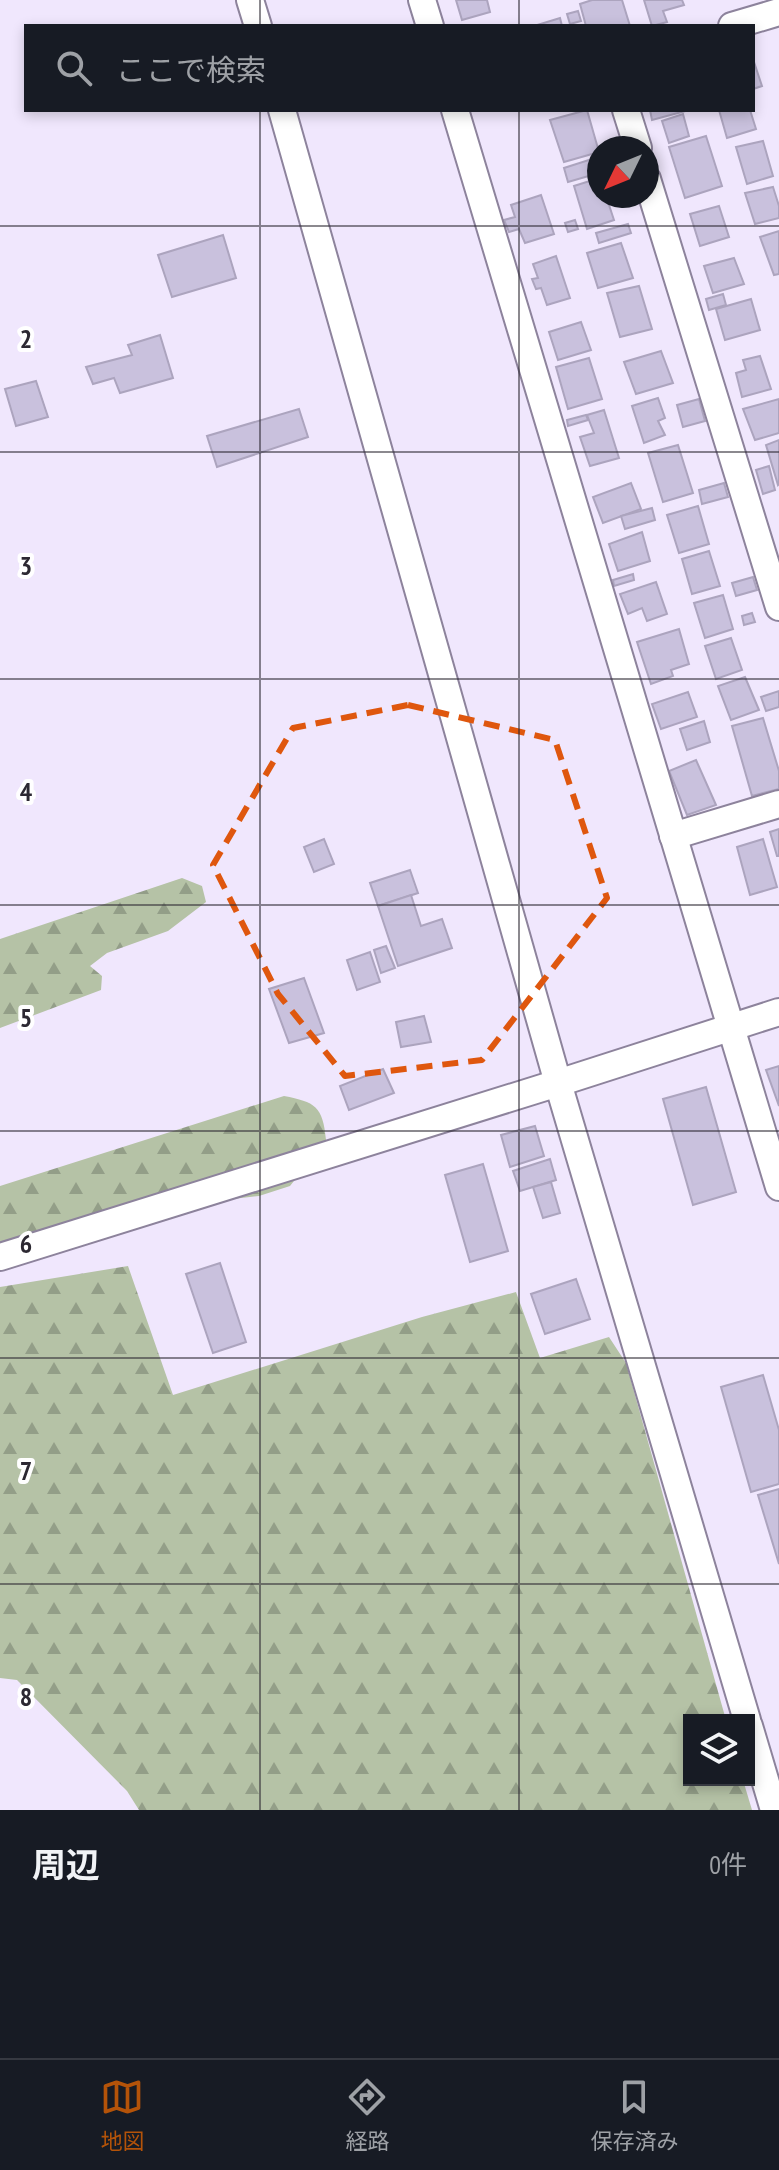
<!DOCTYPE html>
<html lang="ja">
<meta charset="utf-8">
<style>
:root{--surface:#171b24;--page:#242831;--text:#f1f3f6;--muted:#9ea1a6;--line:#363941;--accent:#b45309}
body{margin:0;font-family:"PT Sans Narrow","Noto Sans JP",sans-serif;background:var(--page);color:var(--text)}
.controls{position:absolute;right:24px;bottom:24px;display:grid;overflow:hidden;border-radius:0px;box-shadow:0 4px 12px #0003}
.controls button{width:72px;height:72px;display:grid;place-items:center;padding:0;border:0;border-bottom:2px solid var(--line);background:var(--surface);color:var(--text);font:40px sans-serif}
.compass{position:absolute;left:587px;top:136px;width:72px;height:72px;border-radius:50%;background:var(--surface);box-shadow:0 4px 12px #0003;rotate:227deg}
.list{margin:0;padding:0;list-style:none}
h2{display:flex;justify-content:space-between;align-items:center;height:104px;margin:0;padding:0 32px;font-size:34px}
h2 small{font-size:26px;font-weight:400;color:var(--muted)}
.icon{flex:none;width:44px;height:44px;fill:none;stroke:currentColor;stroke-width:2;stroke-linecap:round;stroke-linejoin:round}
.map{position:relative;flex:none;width:779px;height:1810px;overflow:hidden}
.search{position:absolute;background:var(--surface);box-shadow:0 4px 12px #0003;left:24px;right:24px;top:24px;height:88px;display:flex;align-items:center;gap:20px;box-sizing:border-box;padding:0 28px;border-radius:0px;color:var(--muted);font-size:30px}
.sheet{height:248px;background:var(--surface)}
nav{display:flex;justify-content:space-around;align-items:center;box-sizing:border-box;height:112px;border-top:2px solid var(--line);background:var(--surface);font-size:22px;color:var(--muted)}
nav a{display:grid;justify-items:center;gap:4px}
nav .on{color:var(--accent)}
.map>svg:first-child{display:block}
</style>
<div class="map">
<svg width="779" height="1810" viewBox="0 0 779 1810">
<defs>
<pattern id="forest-firs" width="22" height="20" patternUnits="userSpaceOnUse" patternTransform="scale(2)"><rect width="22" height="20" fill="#b5c2a6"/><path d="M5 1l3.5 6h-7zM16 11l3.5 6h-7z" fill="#939e88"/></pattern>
</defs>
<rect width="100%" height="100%" fill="#f0e7fd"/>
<g fill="url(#forest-firs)">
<polygon points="182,878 202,886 206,902 168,931 107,953 90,966 102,976 101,990 0,1028 0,939"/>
<path d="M284,1096C315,1102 323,1106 326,1140L290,1186L259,1196L98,1215L0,1249V1186Z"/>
<polygon points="128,1266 173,1395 422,1317 516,1292 540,1358 609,1337 626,1363 726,1720 689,1720 689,1780 743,1780 752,1810 139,1810 127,1791 17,1680 0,1678 0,1287"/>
</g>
<g fill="#c9c1dd" stroke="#aca4be" stroke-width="2">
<polygon points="456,0 487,0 490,12 462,20"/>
<polygon points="592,0 622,0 630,26 586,26 580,4"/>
<polygon points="644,0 682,0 684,5 663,11 667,22 652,26"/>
<polygon points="578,11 581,21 570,24 567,14"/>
<polygon points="560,18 562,26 534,26"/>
<polygon points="753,59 762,86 753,89"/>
<polygon points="587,110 599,152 564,162 550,120"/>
<polygon points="650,110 689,110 652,120"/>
<polygon points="719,110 750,110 756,129 727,138"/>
<polygon points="683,114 689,136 669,143 662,121"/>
<polygon points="706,136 722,186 685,198 669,147"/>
<polygon points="763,141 773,176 747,184 736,147"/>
<polygon points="598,157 599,173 568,182 564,168"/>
<polygon points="599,178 599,196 606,196 614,220 587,229 574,186"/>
<polygon points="773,187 779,206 779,218 755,224 745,193"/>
<polygon points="541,195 554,234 525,243 519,229 509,232 504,220 515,217 511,205"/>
<polygon points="719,206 729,237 700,246 690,214"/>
<polygon points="575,220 578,229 568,232 565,223"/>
<polygon points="628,224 631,233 599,243 596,233"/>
<polygon points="779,231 779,274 774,275 760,237"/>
<polygon points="223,235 236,278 172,297 158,255"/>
<polygon points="621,243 633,278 598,288 587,253"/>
<polygon points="556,256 570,298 547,305 541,288 536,289 532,279 538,278 533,264"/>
<polygon points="734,258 744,284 713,293 704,266"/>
<polygon points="639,286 652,329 620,337 607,293"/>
<polygon points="723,294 726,305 709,310 706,299"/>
<polygon points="751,299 760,330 725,340 716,309"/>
<polygon points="581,322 591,350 558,360 549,332"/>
<polygon points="160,335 173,378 120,393 114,378 93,384 86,367 132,355 128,345"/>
<polygon points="661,351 673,383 636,394 624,362"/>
<polygon points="760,356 771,389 742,397 736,373 746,370 743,360"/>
<polygon points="589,358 602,399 568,409 556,367"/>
<polygon points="36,381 48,417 16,426 5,389"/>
<polygon points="658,398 665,418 658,421 665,435 644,443 632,406"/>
<polygon points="699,399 705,421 683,427 677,405"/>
<polygon points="779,399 779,433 755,440 743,409"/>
<polygon points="299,409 308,437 217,467 207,436"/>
<polygon points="604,410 619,458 590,466 580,437 594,433 587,415"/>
<polygon points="586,415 588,420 568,426 567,420"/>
<polygon points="779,440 779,484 778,485 766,445"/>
<polygon points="678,445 693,493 663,502 648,453"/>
<polygon points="769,466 775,490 763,494 756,470"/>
<polygon points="631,483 641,509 603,523 593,497"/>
<polygon points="724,483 728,497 702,504 699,490"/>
<polygon points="698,506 709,544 679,553 667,515"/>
<polygon points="652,508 655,520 625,529 621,516"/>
<polygon points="642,532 650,561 618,571 609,544"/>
<polygon points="709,551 720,586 692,594 682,559"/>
<polygon points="633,574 634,580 614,586 613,580"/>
<polygon points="753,577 757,590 736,596 732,583"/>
<polygon points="656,582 667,614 647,621 642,608 628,614 620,594"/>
<polygon points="723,595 733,629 705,638 694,603"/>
<polygon points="752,613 755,622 744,625 742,616"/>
<polygon points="679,629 689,664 671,670 673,676 651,684 637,642"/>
<polygon points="731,638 742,670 716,679 705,646"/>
<polygon points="745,677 759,710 731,720 718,686"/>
<polygon points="779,691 779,707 766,711 761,697"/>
<polygon points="688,692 697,717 661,729 652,704"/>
<polygon points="763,718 779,771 779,789 752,796 732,726"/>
<polygon points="704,721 710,742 687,750 680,729"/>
<polygon points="696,760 716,805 687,815 669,771"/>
<polygon points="779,829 779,856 777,856 770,832"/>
<polygon points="324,839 334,864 314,872 304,847"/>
<polygon points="763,839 777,887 750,895 737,847"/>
<polygon points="410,870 418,893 378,906 370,883"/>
<polygon points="411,895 421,926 442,919 452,948 398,966 378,906"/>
<polygon points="386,946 395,968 381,973 374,950"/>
<polygon points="370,952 380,982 357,990 347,960"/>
<polygon points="304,978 324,1033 289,1043 269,989"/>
<polygon points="424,1016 431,1042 401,1047 396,1022"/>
<polygon points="779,1066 779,1106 766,1070"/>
<polygon points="383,1069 394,1093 349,1110 340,1086"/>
<polygon points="706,1087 736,1192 693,1205 663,1099"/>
<polygon points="535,1126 544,1156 510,1167 501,1135"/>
<polygon points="550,1159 556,1180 520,1191 513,1171"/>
<polygon points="483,1164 508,1251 470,1262 445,1175"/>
<polygon points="551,1182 560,1213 543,1218 533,1187"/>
<polygon points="220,1263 246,1342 213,1353 186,1274"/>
<polygon points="576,1279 590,1319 545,1334 531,1294"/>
<polygon points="763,1375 779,1430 779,1484 751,1492 721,1387"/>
<polygon points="779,1489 779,1564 758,1495"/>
</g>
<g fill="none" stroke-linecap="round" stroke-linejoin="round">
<defs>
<g id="minor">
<polyline points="250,0 258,26"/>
<polyline points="422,0 430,26"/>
<polyline points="732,26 779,12"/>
<polyline points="282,110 558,1083 747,1720"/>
<polyline points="455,110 779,1187"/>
<polyline points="626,110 638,148"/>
<polyline points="647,179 779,607"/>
<polyline points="673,836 779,804"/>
<polyline points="0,1257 558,1083 779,1012"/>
<polyline points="749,1726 774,1810"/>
</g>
</defs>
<use href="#minor" stroke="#8d839c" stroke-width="30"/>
<use href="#minor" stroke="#fff" stroke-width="26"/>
</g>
<path fill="none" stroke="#df570e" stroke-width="6" stroke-dasharray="16 10" stroke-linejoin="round" d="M408,705L555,740L607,898L482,1060L345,1076L278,994L213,865L293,728Z"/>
<path fill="none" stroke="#2c2832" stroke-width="2" stroke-opacity="0.55" d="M260,0V26M519,0V26M260,110V1810M519,110V1810M0,226H779M0,452H779M0,679H779M0,905H779M0,1131H779M0,1358H779M0,1584H779"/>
<g font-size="26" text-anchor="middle" font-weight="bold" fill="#2c2832" stroke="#fff" stroke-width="8" stroke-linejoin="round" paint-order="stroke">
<text x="26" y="348">2</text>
<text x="26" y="575">3</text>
<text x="26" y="801">4</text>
<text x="26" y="1027">5</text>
<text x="26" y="1253">6</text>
<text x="26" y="1480">7</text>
<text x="26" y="1706">8</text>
</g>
</svg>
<div class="controls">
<button><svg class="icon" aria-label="layers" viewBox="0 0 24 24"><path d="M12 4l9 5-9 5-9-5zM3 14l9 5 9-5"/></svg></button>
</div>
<svg class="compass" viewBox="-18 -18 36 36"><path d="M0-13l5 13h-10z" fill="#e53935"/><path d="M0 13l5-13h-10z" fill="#9ea1a6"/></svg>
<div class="search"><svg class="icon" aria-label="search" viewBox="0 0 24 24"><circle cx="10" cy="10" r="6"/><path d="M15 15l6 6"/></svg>ここで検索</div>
</div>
<section class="sheet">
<h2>周辺<small>0件</small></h2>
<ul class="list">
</ul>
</section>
<nav>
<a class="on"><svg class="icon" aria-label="map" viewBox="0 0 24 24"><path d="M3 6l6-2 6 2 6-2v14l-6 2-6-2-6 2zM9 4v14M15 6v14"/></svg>地図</a>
<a><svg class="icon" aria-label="directions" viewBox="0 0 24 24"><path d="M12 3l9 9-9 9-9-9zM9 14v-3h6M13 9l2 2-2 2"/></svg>経路</a>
<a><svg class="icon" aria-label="saved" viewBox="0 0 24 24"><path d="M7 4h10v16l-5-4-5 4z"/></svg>保存済み</a>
</nav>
